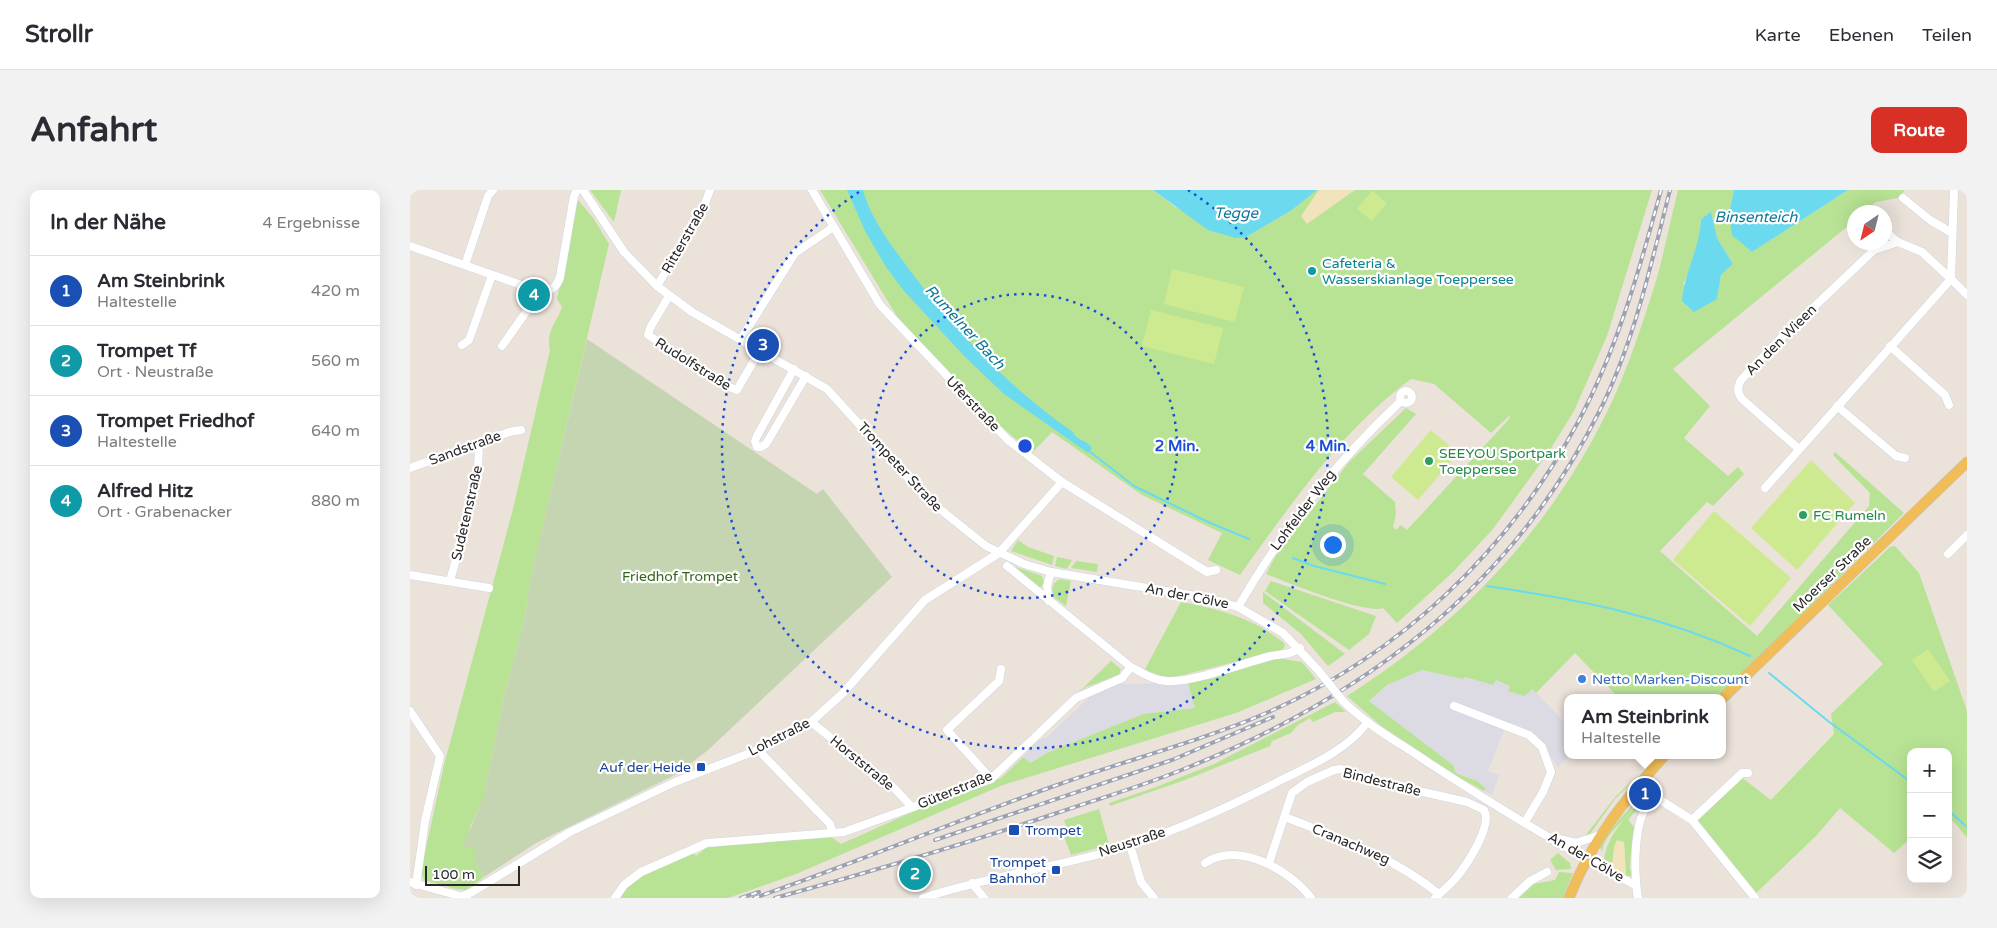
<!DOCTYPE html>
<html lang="de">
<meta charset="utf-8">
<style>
:root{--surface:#fff;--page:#f2f2f3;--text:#2b2b33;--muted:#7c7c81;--line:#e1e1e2;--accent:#d93025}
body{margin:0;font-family:"Varela Round",sans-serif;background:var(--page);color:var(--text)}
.controls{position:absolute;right:15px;bottom:15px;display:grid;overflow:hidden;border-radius:10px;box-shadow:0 5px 20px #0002}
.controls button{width:45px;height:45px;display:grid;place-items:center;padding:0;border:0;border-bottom:1px solid var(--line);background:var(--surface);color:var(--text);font:25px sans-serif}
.compass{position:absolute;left:1437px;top:15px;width:45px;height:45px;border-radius:50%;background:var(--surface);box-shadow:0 5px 20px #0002;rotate:215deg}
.scale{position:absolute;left:15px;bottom:12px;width:95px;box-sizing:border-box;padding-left:5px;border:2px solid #282828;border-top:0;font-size:14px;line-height:18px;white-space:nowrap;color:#282828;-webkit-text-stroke:4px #fff;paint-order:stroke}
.you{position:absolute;left:922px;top:354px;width:18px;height:18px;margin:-12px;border:4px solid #fff;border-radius:50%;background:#1a73e8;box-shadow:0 0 0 8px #1a73e833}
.badge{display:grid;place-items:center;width:32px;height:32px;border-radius:50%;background:var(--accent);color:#fff;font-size:16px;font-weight:700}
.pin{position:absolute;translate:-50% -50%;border:2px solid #fff;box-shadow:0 1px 5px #0006}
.popup{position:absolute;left:1154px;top:504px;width:162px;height:65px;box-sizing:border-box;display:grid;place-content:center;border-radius:10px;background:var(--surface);filter:drop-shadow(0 1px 4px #0005);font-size:16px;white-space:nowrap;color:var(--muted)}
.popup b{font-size:19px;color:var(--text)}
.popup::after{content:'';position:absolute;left:50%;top:100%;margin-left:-10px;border:10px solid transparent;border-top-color:var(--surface)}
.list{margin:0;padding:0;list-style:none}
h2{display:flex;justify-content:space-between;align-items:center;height:65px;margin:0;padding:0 20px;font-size:21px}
h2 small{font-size:16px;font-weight:400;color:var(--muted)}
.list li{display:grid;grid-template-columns:32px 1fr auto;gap:15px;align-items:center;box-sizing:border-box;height:70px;padding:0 20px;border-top:1px solid var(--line)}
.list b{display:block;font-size:19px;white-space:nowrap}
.list p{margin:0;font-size:16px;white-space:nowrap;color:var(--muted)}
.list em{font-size:16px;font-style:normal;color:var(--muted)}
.icon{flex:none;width:28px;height:28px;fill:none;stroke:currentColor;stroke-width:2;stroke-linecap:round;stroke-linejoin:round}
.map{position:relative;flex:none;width:1557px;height:708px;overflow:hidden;border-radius:10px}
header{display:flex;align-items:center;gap:30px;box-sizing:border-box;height:70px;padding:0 25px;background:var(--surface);border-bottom:1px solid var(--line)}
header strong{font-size:24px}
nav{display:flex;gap:28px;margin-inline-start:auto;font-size:18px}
.intro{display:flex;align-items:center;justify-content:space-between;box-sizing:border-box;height:120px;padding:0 30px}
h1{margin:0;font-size:35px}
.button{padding:12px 22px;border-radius:10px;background:var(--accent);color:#fff;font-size:18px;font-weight:700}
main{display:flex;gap:30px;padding:0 30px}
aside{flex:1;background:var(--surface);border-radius:10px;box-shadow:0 5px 20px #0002}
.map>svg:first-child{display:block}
</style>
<header>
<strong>Strollr</strong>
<nav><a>Karte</a><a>Ebenen</a><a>Teilen</a></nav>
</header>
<div class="intro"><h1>Anfahrt</h1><a class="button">Route</a></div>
<main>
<aside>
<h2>In der Nähe<small>4 Ergebnisse</small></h2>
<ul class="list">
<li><span class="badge" style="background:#1a4fb4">1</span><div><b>Am Steinbrink</b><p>Haltestelle</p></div><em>420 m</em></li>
<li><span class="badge" style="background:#0f9aa8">2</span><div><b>Trompet Tf</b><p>Ort · Neustraße</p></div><em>560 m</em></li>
<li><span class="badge" style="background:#1a4fb4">3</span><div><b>Trompet Friedhof</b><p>Haltestelle</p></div><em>640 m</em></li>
<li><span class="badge" style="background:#0f9aa8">4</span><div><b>Alfred Hitz</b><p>Ort · Grabenacker</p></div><em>880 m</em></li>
</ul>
</aside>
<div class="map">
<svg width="1557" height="708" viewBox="0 0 1557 708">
<rect width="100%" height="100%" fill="#ebe2da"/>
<g fill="#dcdbe3">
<polygon points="1012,480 1052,489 1055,487 1083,495 1086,490 1100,496 1098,500 1123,499 1157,535 1158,565 1160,565 1148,577 1129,550 1095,538 1078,581 1089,585 1082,605 1074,601 1076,597 1067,591 1046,582 1043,575 959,511 977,495"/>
<polygon points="778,493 786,518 733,524 637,563 619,573 613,567 628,550 636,548 684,503 709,494"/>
</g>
<g fill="#b8e395" fill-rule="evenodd">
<polygon points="180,0 211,0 204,32"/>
<path d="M410,0H743L765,17L836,47L882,20L907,0H1242L1197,146L1164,221L1138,263L1083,339L1043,382L987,433L973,418C956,425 876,392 856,384L865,367L939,272L996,218L1006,224L953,284L985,312L986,324L983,337L986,340L991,335L997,340L1100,228L1099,226L1081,243L1024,194L1001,189C931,240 880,316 830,385L798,370L812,343L732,305L642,242L622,263L587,233L491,133Z"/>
<path d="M1268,0H1324L1319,23L1342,62L1438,0H1495L1488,8L1466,12L1453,22H1444V31L1263,179L1300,216L1274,248L1318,286L1328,277L1334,284L1303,316L1297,312L1250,361L1347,446L1459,316L1460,303L1423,265L1425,262L1494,323L1308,508H1209L1165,463L1126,503L1123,499L1114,506L1098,501L1100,496L1086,490L1083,495L1055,487L1053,489L1012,480L977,495L959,511L1043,575L1046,583L1067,591L1076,598L1074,601L1043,584L970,535L937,506C1050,434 1139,341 1198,220C1215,185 1228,147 1240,110C1252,75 1259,36 1268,0ZM1301,23L1307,48L1323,74L1311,85L1307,109L1273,94C1283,75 1290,51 1291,29Z"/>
<path d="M168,10L184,29L199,54L120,391L115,428L94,506L74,607L60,637L65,659V673L74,687L56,700L46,699L14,690L11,681L34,575L102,323L140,160C136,139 146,135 152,117L147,109Z"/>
<polygon points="608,350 618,357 644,366 642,375 601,361"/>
<polygon points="1485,356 1509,383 1557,521 1557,648 1546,634 1538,628 1538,562 1501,562 1501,648 1484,663 1430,618 1406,646 1345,704 1287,630 1331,587 1361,610 1424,544 1421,524 1473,474 1418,415 1480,357"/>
<polygon points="647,367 662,370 657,379 645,376"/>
<polygon points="666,371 688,374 687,382 661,378"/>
<polygon points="603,376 632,386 634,394 629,398"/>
<polygon points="650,389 661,391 656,416 645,408 642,401 644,393"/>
<polygon points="861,391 966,426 959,444 939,460 855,401"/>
<polygon points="853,402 935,464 918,476 891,444 853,413"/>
<path d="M771,412C809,419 844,428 874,453L875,456L872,460L765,487H751L734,481Z"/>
<path d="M866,468L892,472L906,489L826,523L593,595L386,684L318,708H210C226,682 256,673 283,662L286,666L299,655L420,646L431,654L509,619L591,588L613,567L620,573L637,563L733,524L785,518L778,493Z"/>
<polygon points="701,471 711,479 709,485 676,497 668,503"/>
<polygon points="925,512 936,522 925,522 903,532 900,528 888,535 881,543 862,551 860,556 775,590 700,616 699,613 746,597 804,574"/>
<polygon points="1231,583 1205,609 1180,644 1175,646 1206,606"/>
<path d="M1241,599L1242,601L1218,630L1224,637C1223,652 1220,665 1220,680L1224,681L1222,686H1216L1214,652L1206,651L1202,677L1194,672C1196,642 1223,621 1241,599Z"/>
<path d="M1223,615C1221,628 1194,642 1192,662L1190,657C1199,642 1210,627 1223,615Z"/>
<polygon points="689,619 699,655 661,665 654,646 659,645 654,630"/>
<polygon points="1148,663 1160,673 1161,679 1146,680 1140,670"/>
<polygon points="1149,682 1163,683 1153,708 1109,708 1124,694 1145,690"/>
</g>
<g fill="#f1e3bc">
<polygon points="909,0 945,0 897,34 891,26"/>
<polygon points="1207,650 1214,652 1216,686 1202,677 1204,657"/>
</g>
<polygon fill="#c6d5b1" points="177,149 407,304 413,299 482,387 297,561 265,585 126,653 74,687 65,673 65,659 53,656 74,606 94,506 115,428 120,391 133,335"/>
<g fill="#ceea90">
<polygon points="962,1 977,13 962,31 947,19"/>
<polygon points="762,79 834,97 825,132 754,114"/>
<polygon points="741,120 813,138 804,174 732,156"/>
<polygon points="1021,240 1048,263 1008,310 981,287"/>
<polygon points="1401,270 1445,313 1387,380 1341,338"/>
<polygon points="1304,321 1381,388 1340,436 1263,370"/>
<polygon points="1518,459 1540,491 1524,502 1502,470"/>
</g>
<g fill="#6bdaef">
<path d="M437,0H453C461,30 483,57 501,82C547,142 600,199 663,242C666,251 678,250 682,258L678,263L594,204L556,168L494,101L476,77L455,41Z"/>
<polygon points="743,0 907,0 882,20 836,47 826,48 798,40"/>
<polygon points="1324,0 1438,0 1342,62 1322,45 1319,23"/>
<path d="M1301,22L1307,48L1323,74L1311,85L1307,109L1284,122L1272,111C1274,83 1290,58 1291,29Z"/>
</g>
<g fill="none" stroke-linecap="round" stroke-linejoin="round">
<g stroke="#6bdaef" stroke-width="2">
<polyline points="679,261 724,296 798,332 839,349"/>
<polyline points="883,368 904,376 975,394"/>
<path d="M1077,396C1171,410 1254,426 1340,466"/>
<polyline points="1359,483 1418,531 1501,592"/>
<polyline points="1538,620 1557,637"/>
</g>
<defs>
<g id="minor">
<polyline points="173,0 214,62 247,96 282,122 417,199 516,308 576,356 614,374 641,382 798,408 828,417 873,443 908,480"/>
<polyline points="402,0 470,115 598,250 652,292 797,382 806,380"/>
<polyline points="1544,0 1541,89 1557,105"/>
<polyline points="1493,8 1520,30 1542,43"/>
<polyline points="1474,40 1488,52"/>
<path d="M0,56L117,97C132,102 145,104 150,87L164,6L167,0"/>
<polyline points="55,75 78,6 83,0"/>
<polyline points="247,96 292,22 300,0"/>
<polyline points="259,106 240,138 238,145 317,196 327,200 350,160"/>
<polyline points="331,149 385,63 422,38"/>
<polyline points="52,155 59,150 82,85"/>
<polyline points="92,156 131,101"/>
<polyline points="1480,156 1535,205 1539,215"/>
<polyline points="384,179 347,246 345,251 347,257 351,257 356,254 396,186"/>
<circle cx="996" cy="207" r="6"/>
<polyline points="1427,216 1486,266 1495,268"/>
<polyline points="0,278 99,242 111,240"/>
<path d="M1355,298L1541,89L1512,62L1488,52L1464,60L1369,150L1331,190C1327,198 1327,202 1332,209L1389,259"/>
<polyline points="1538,364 1557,345"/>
<path d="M597,376L721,477C733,483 743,490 756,491C782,493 833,473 861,466C870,464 882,465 890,458"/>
<polyline points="0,385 79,398"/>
<path d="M40,391C49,356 73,286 68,254"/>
<polyline points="639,411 637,396 641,382"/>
<path d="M828,417C874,338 924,274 991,211"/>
<path d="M933,511C957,535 988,552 1016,571C1083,615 1154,658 1225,695"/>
<polyline points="1044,516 1119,545 1132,557 1141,582 1133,602 1115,632"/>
<polyline points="0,521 30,566 15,631 6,695"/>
<polyline points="401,532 483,597 502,617"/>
<polyline points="350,559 353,565 420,634 422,642"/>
<polyline points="581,589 537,540 589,491 591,479"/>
<path d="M875,627C931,649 982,666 1029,704"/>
<polyline points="1282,630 1332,583 1338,583"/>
<polyline points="1149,649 1166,653 1190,645"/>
<polyline points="720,655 731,692 744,708"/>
<path d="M795,673C829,651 880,680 901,708"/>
<path d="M859,673L882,603L897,592L924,580L931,579L969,592L1057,612L1074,620C1083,636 1056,676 1045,689C1039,696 1031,702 1025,708"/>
<polyline points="0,692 57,708"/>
<polyline points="562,693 574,708"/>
<polyline points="53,706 62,702 160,642 265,592 358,556 401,532 433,503 515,410 589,363 652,292"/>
<polyline points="205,708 214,695 231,682 297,653 434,642 581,589 666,508 712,488 721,477"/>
<path d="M513,708C576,687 641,678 705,660C763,643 819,617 873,589C902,575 938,559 957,533"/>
<polyline points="1102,708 1120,691 1137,682"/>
<path d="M1228,708C1224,686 1221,618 1247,608L1282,630L1345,708"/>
</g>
<g id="major">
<polyline points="1312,509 1557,272"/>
<path d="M1159,708C1183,648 1213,612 1255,565"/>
</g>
</defs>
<use href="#minor" stroke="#cfd5e2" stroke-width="9"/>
<use href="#major" stroke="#c3c3c3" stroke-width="11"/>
<use href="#minor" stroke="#fff" stroke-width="8"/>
<use href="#major" stroke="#f1bd58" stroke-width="10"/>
<defs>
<g id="rail">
<polyline points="525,650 762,570 863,527"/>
<polyline points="331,708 349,702"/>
<path d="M344,708C447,673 547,630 650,594C717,570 788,552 854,524C989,466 1099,361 1168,232C1207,160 1230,78 1251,0"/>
<path d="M365,708C460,682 554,654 647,623C688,609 729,597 769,581C952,509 1100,400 1189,222C1224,153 1241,74 1260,0"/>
</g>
</defs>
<use href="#rail" stroke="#9da2b3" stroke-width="4"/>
<use href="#rail" stroke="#fff" stroke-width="2" stroke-dasharray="5.5" stroke-linecap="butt"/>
<defs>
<polyline id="minor-bridge" points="908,480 933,511"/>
</defs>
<use href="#minor-bridge" stroke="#cfd5e2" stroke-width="9" stroke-linecap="butt"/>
<use href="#minor-bridge" stroke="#fff" stroke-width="8"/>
</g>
<g fill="none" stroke="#1d4ed8" stroke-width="2.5" stroke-dasharray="2.5 5">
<circle cx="615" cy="256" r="152"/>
<path d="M778 0A303 303 0 1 1 452 0"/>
</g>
<circle fill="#0f9aa8" stroke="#fff" stroke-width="2" cx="902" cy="81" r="5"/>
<g fill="#2e9e5b" stroke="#fff" stroke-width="2">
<circle cx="1019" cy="271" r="5"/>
<circle cx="1393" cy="325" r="5"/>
</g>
<circle fill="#3f7fe0" stroke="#fff" stroke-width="2" cx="1172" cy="489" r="5"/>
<g fill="#1a4fb4" stroke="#fff" stroke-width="2">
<rect x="286" y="572" width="10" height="10" rx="2.5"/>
<rect x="598" y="634" width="12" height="12" rx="2.5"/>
<rect x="641" y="675" width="10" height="10" rx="2.5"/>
</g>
<g text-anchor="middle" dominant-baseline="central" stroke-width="4.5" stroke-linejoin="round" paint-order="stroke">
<g font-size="14" fill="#282828" stroke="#fff">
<text transform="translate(275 48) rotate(-60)">Ritterstraße</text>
<text transform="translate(1371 150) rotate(-45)">An den Wieen</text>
<text transform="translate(283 174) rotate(32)">Rudolfstraße</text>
<text transform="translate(563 214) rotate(46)">Uferstraße</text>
<text transform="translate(55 258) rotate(-20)">Sandstraße</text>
<text transform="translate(490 277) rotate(47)">Trompeter Straße</text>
<text transform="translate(893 320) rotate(-53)">Lohfelder Weg</text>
<text transform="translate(57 323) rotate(-77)">Sudetenstraße</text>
<text transform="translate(1422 384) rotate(-44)">Moerser Straße</text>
<text transform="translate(777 406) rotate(11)">An der Cölve</text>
<text transform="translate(369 547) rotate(-27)">Lohstraße</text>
<text transform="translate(452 573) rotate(39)">Horststraße</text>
<text transform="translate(972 592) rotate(14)">Bindestraße</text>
<text transform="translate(545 600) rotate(-22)">Güterstraße</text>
<text transform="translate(722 652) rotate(-18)">Neustraße</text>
<text transform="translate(941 654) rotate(23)">Cranachweg</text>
<text transform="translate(1176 667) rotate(30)">An der Cölve</text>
</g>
<g font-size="14" fill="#0d838f" stroke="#fff" text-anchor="start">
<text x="912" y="73">Cafeteria &amp;<tspan x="912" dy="16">Wasserskianlage Toeppersee</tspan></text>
</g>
<g font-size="14" fill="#27864d" stroke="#fff" text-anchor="start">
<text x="1029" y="263">SEEYOU Sportpark<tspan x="1029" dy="16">Toeppersee</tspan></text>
<text x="1403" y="325">FC Rumeln</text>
</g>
<g font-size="14" fill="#316519" stroke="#fff">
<text x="270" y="386">Friedhof Trompet</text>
</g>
<g font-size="14" fill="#366cbe" stroke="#fff" text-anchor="start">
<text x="1182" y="489">Netto Marken-Discount</text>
</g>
<g font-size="14" fill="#164399" stroke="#fff" text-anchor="end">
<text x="281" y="577">Auf der Heide</text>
<text x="615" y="640" text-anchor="start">Trompet</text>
<text x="636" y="672">Trompet<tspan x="636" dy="16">Bahnhof</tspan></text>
</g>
<g font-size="15" font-style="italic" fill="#0c7899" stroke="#fff">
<text x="826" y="23">Tegge</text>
<text x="1346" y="27">Binsenteich</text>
<text transform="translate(555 137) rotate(47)">Rumelner Bach</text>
</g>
</g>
<circle cx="615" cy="256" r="8" fill="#1d4ed8" stroke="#fff" stroke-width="2.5"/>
<g font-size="15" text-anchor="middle" font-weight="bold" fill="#1d4ed8" stroke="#fff" stroke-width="4.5" stroke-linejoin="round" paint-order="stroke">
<text x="767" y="261">2 Min.</text>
<text x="918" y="261">4 Min.</text>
</g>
</svg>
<div class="controls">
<button>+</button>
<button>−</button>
<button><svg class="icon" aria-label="layers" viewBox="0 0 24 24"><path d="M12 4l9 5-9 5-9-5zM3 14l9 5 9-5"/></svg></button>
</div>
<svg class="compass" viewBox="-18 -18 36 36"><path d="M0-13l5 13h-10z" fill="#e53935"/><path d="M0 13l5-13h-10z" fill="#7c7c81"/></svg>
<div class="scale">100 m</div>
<div class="you"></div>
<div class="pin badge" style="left:1235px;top:604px;background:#1a4fb4">1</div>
<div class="popup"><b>Am Steinbrink</b>Haltestelle</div>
<div class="pin badge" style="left:505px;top:684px;background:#0f9aa8">2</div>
<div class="pin badge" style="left:353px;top:155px;background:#1a4fb4">3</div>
<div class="pin badge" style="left:124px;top:105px;background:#0f9aa8">4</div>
</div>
</main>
